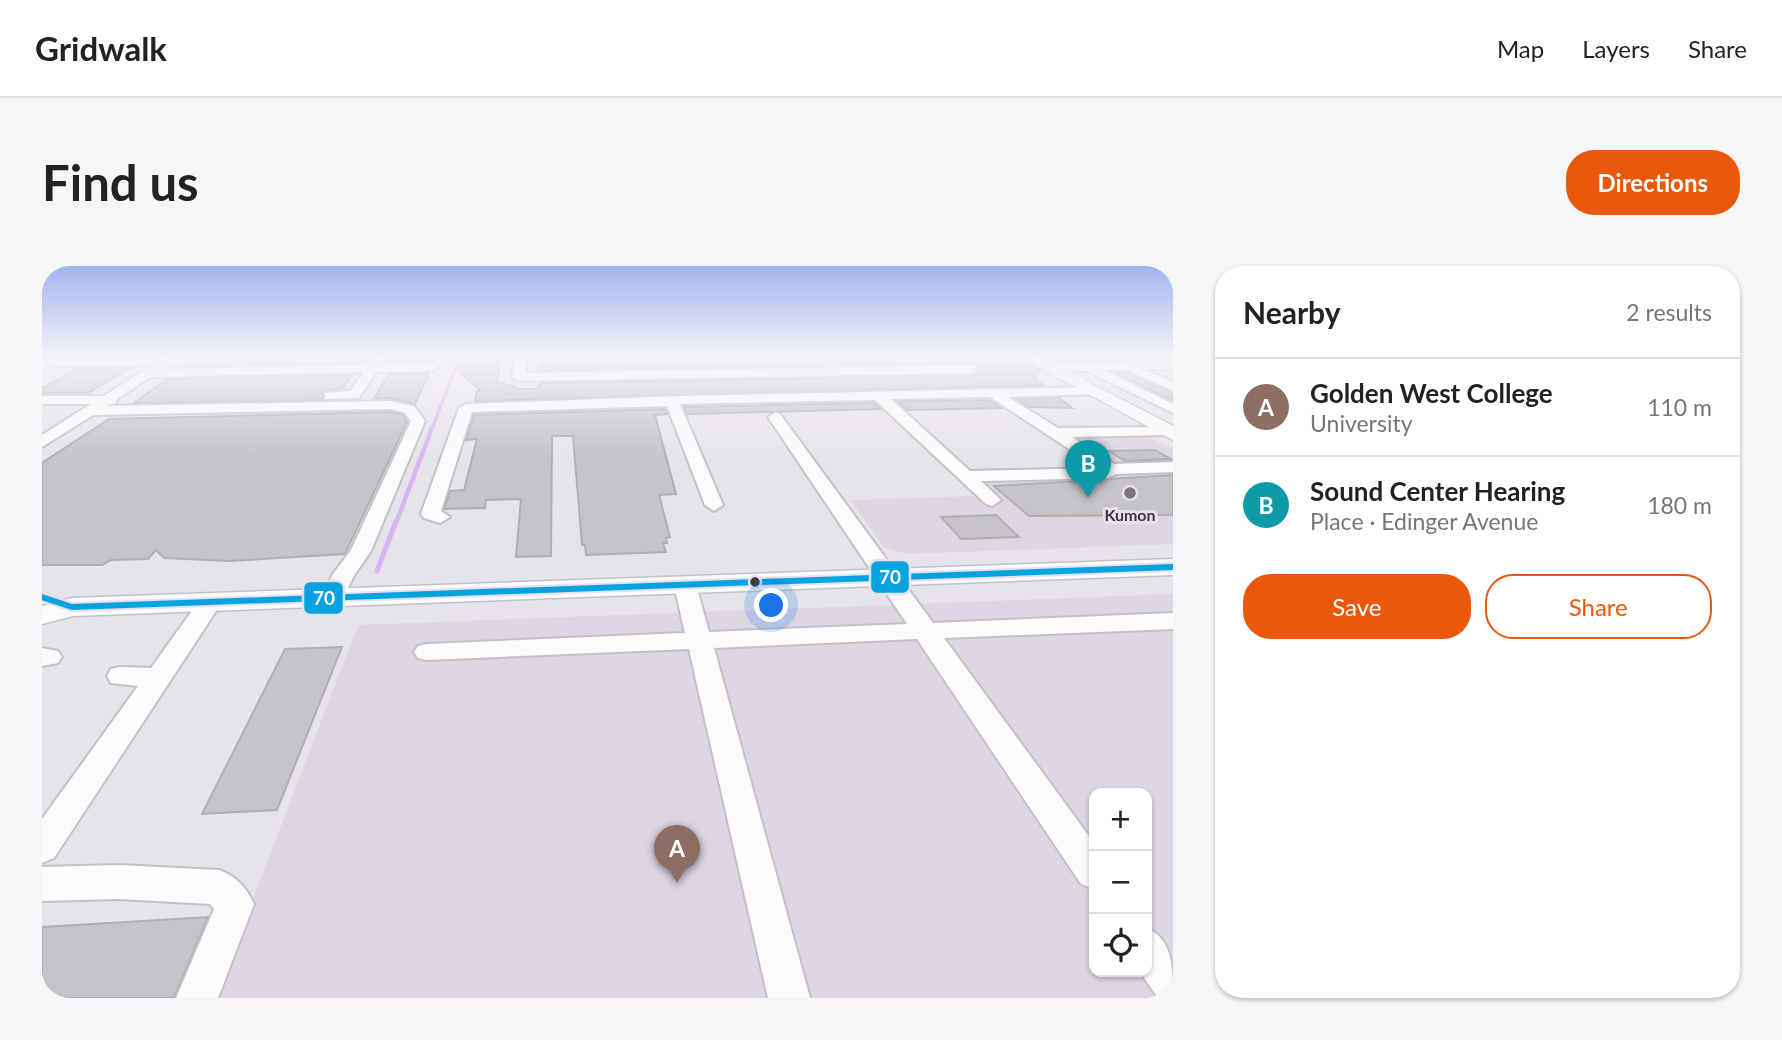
<!DOCTYPE html>
<meta charset="utf-8">
<style>
:root{--surface:#fff;--page:#f6f6f6;--text:#222;--muted:#767676;--line:#e0e0e0;--accent:#ea580c}
body{margin:0;font-family:Lato,sans-serif;background:var(--page);color:var(--text)}
.controls{position:absolute;right:21px;bottom:21px;display:grid;overflow:hidden;border-radius:14px;box-shadow:0 2px 5px #0004}
.controls button{width:63px;height:63px;display:grid;place-items:center;padding:0;border:0;border-bottom:2px solid var(--line);background:var(--surface);color:var(--text);font:35px sans-serif}
.you{position:absolute;left:730px;top:340px;width:24px;height:24px;margin:-18px;border:5px solid #fff;border-radius:50%;background:#1a73e8;box-shadow:0 0 0 10px #1a73e833}
.badge{display:grid;place-items:center;width:46px;height:46px;border-radius:50%;background:var(--accent);color:#fff;font-size:23px;font-weight:700}
.pin{position:absolute;translate:-50% -58px;filter:drop-shadow(0 2px 4px #0008)}
.pin::after{content:'';position:absolute;top:37px;width:24px;height:21px;background:inherit;clip-path:polygon(0 0,100% 0,50% 100%)}
.list{margin:0;padding:0;list-style:none}
h2{display:flex;justify-content:space-between;align-items:center;height:91px;margin:0;padding:0 28px;font-size:30px}
h2 small{font-size:23px;font-weight:400;color:var(--muted)}
.list li{display:grid;grid-template-columns:46px 1fr auto;gap:21px;align-items:center;box-sizing:border-box;height:98px;padding:0 28px;border-top:2px solid var(--line)}
.list b{display:block;font-size:26px;white-space:nowrap}
.list p{margin:0;font-size:23px;white-space:nowrap;color:var(--muted)}
.list em{font-size:23px;font-style:normal;color:var(--muted)}
.actions{display:flex;gap:14px;padding:21px 28px}
.actions a{flex:1;padding:16px 0;border:2px solid var(--accent);border-radius:28px;text-align:center;font-size:24px;color:var(--accent)}
.actions .main{background:var(--accent);color:#fff}
.icon{flex:none;width:38px;height:38px;fill:none;stroke:currentColor;stroke-width:2;stroke-linecap:round;stroke-linejoin:round}
.map{position:relative;flex:none;width:1131px;height:732px;overflow:hidden;border-radius:28px}
header{display:flex;align-items:center;gap:42px;box-sizing:border-box;height:98px;padding:0 35px;background:var(--surface);border-bottom:2px solid var(--line)}
header strong{font-size:33px}
nav{display:flex;gap:38px;margin-inline-start:auto;font-size:24px}
.intro{display:flex;align-items:center;justify-content:space-between;box-sizing:border-box;height:168px;padding:0 42px}
h1{margin:0;font-size:49px}
.button{padding:18px 32px;border-radius:28px;background:var(--accent);color:#fff;font-size:24px;font-weight:700}
main{display:flex;gap:42px;padding:0 42px}
aside{flex:1;background:var(--surface);border-radius:28px;box-shadow:0 2px 5px #0004}
.map>svg:first-child{display:block}
</style>
<header>
<strong>Gridwalk</strong>
<nav><a>Map</a><a>Layers</a><a>Share</a></nav>
</header>
<div class="intro"><h1>Find us</h1><a class="button">Directions</a></div>
<main>
<div class="map">
<svg width="1131" height="732" viewBox="0 0 1131 732">
<rect width="100%" height="100%" fill="#e7e3ea"/>
<g fill="#ddd6e4" fill-rule="evenodd">
<polygon points="1101,168 1131,183 1131,278 864,288 843,282 808,234 933,230 911,207 1054,202 1066,196 1026,170"/>
<path d="M1131,328V732H173L316,359ZM1052,527H1105V706H1052Z"/>
</g>
<g fill="none" stroke-linecap="round" stroke-linejoin="round">
<polyline stroke="#d8b6f2" stroke-width="3.5" points="390,163 416,95"/>
<polyline stroke="#d8b6f2" stroke-width="4.5" points="354,257 390,162"/>
<polyline stroke="#d8b6f2" stroke-width="5" points="335,305 354,255"/>
</g>
<g fill="#c5c3c8" stroke="#b1aeb3" stroke-width="2">
<polygon points="159,90 324,90 319,97 145,100"/>
<polygon points="399,90 457,90 459,92 455,115 477,123 495,123 498,117 930,110 938,104 930,96 498,104 499,90 597,90 597,94 626,93 627,96 749,91 975,90 998,104 992,112 1001,119 433,135 435,125 438,124"/>
<polygon points="1031,90 1109,90 1115,93 1040,95"/>
<polygon points="89,102 46,127 0,127 0,122 35,103"/>
<polygon points="1073,107 1084,107 1131,127 1131,135"/>
<polygon points="347,108 387,108 373,138 348,132 332,133"/>
<polygon points="310,109 299,123 281,125 281,134 92,137 125,113"/>
<polygon points="1017,132 1030,142 987,141 975,133"/>
<polygon points="947,134 959,142 865,144 856,135"/>
<polygon points="832,137 839,143 645,148 642,141"/>
<polygon points="623,143 625,148 613,149 634,228 617,229 628,271 624,272 625,277 621,277 624,286 544,289 543,279 540,279 531,170 510,170 509,290 474,291 479,233 444,234 443,242 402,243 408,225 422,224 435,173 424,174 432,149"/>
<polygon points="347,146 361,148 365,156 303,288 188,295 122,292 114,284 106,293 69,294 60,299 0,299 0,197 67,153"/>
<polygon points="1113,184 1129,193 1083,195 1067,185"/>
<polygon points="1131,209 1131,249 987,250 952,220"/>
<polygon points="954,249 977,271 919,273 899,251"/>
<polygon points="300,381 235,544 160,548 243,383"/>
<polygon points="166,651 132,732 0,732 0,661"/>
</g>
<g fill="none" stroke-linecap="round" stroke-linejoin="round">
<defs>
<g id="minor">
<polygon points="333,90 345,90 339,98 390,97 396,101 390,105 334,106 317,132 283,133 283,127 308,125 322,106 109,111 75,133 74,137 64,140 347,135 372,140 383,155 329,285 313,308 298,337 282,337 279,332 291,308 309,284 369,155 362,146 347,143 51,149 0,181 0,169 49,138 0,138 0,130 62,130 110,99 0,101 0,93 129,92 129,98 121,103 327,99"/>
<polygon points="473,90 485,90 483,107 930,99 936,103 930,107 476,115 470,111"/>
<polygon points="1131,95 1131,103 1102,103 1131,116 1131,125 1085,104 1062,104 1131,138 1131,147 1045,105 1006,106 1000,102 1006,98"/>
<path d="M1050,121L1055,122V128L966,131L1016,162L1129,161L1131,165L1124,169L1030,171L1072,198L1131,196V206L1074,208L1066,212L939,215L959,234L950,240L944,238L833,134L638,138L681,239L672,245L663,239L625,140L430,146L399,245L408,251L398,257L382,252L379,248L417,142L424,138L638,130ZM948,131L1056,202L928,205L849,133Z"/>
<polygon points="733,147 738,148 891,357 1131,347 1131,363 902,372 1052,577 1052,623 1039,618 875,373 672,382 768,732 726,732 647,383 385,394 376,392 372,386 376,380 385,378 643,367 632,319 635,314 651,314 654,319 667,366 865,358 726,151"/>
<polygon points="168,329 176,331 180,336 12,592 0,597 0,553 96,420 69,417 65,410 69,403 78,401 109,402 160,331"/>
<polygon points="0,382 16,385 20,391 16,397 0,400"/>
<path d="M77,599L177,604C194,610 204,621 212,638L176,732H134L172,643L168,638L77,633L0,635V601Z"/>
<path d="M1105,662C1131,674 1131,701 1131,732H1116L1098,706H1105Z"/>
</g>
<g id="major">
<polygon points="977,90 996,90 1131,160 1131,174"/>
<polygon points="1131,293 1131,309 31,350 0,358 0,340 30,332"/>
</g>
</defs>
<use href="#minor" stroke="#c4c1c6" stroke-width="4"/>
<use href="#major" stroke="#c4c1c6" stroke-width="3"/>
<use href="#minor" fill="#fbfbfc" fill-rule="evenodd"/>
<use href="#major" fill="#fbfbfc" fill-rule="evenodd"/>
<defs>
<polyline id="bus-1" points="0,331 30,341 1131,301"/>
</defs>
<use href="#bus-1" stroke="#e7e0ed" stroke-width="10"/>
<use href="#bus-1" stroke="#06a3e0" stroke-width="6"/>
</g>
<linearGradient id="sky" x2="0" y2="1"><stop stop-color="#a1b5ec"/><stop offset="0.47" stop-color="#f4f2f6"/><stop offset="1" stop-color="#f4f2f6" stop-opacity="0"/></linearGradient>
<rect width="1131" height="193" fill="url(#sky)"/>
<circle fill="#78757b" stroke="#e7e0ed" stroke-width="2.5" cx="1088" cy="227" r="7"/>
<circle fill="#3c3a3f" stroke="#e7e0ed" stroke-width="2.5" cx="713" cy="316" r="6"/>
<g text-anchor="middle" dominant-baseline="central" stroke-width="6" stroke-linejoin="round" paint-order="stroke">
<g font-size="16" font-weight="bold" fill="#3c3a3f" stroke="#e7e0ed">
<text x="1088" y="248">Kumon</text>
</g>
</g>
<g stroke="#e7e0ed" stroke-width="2.5">
<rect x="828" y="294" width="40" height="34" rx="7" fill="#06a3e0"/>
<rect x="261" y="315" width="41" height="34" rx="7" fill="#06a3e0"/>
</g>
<g font-size="19" text-anchor="middle" font-weight="bold" fill="#fff">
<text x="848" y="318">70</text>
<text x="282" y="339">70</text>
</g>
</svg>
<div class="controls">
<button>+</button>
<button>−</button>
<button><svg class="icon" aria-label="locate" viewBox="0 0 24 24"><circle cx="12" cy="12" r="6"/><path d="M12 2v4M12 18v4M2 12h4M18 12h4"/></svg></button>
</div>
<div class="you"></div>
<div class="pin badge" style="left:635px;top:617px;background:#8d6e63">A</div>
<div class="pin badge" style="left:1046px;top:232px;background:#0f9aa8">B</div>
</div>
<aside>
<h2>Nearby<small>2 results</small></h2>
<ul class="list">
<li><span class="badge" style="background:#8d6e63">A</span><div><b>Golden West College</b><p>University</p></div><em>110 m</em></li>
<li><span class="badge" style="background:#0f9aa8">B</span><div><b>Sound Center Hearing</b><p>Place · Edinger Avenue</p></div><em>180 m</em></li>
</ul>
<div class="actions"><a class="main">Save</a><a>Share</a></div>
</aside>
</main>
